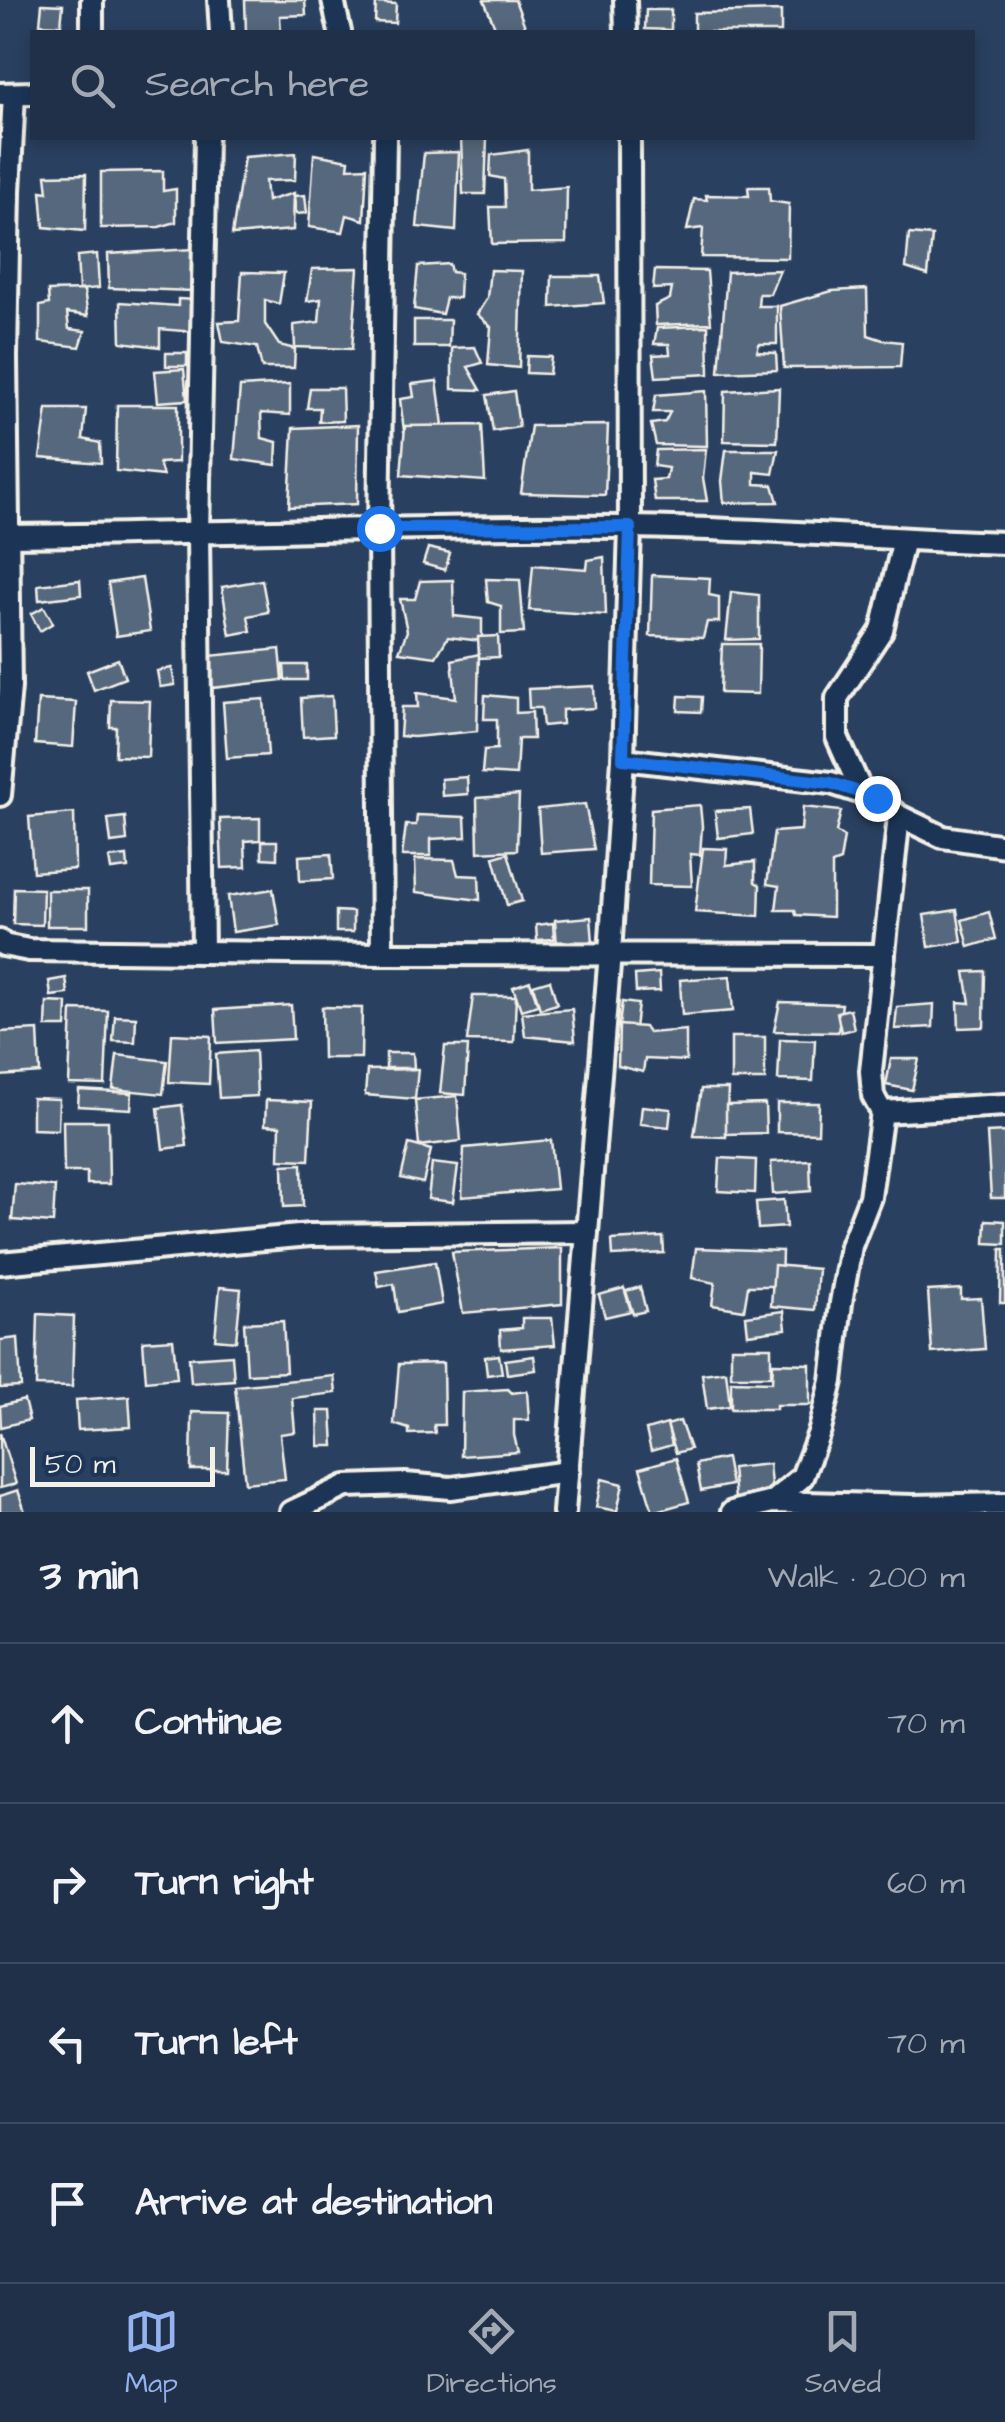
<!DOCTYPE html>
<meta charset="utf-8">
<style>
:root{--surface:#203048;--page:#2d3c52;--text:#f1f3f6;--muted:#a2a9b4;--line:#3d4b60;--accent:#95b2f1}
body{margin:0;font-family:"Architects Daughter",sans-serif;background:var(--page);color:var(--text)}
.scale{position:absolute;left:30px;bottom:25px;width:185px;box-sizing:border-box;padding-left:10px;border:5px solid #f4f1e8;border-top:0;font-size:28px;line-height:35px;white-space:nowrap;color:#f4f1e8;-webkit-text-stroke:8px #1d3557;paint-order:stroke}
.stop{position:absolute;width:30px;height:30px;margin:-22px;border:8px solid #1a73e8;border-radius:50%;background:#fff}
.stop.end{background:#1a73e8;border-color:#fff;box-shadow:0 2px 10px #0008}
.list{margin:0;padding:0;list-style:none}
h2{display:flex;justify-content:space-between;align-items:center;height:130px;margin:0;padding:0 40px;font-size:42px}
h2 small{font-size:32px;font-weight:400;color:var(--muted)}
.list li{display:grid;grid-template-columns:65px 1fr auto;gap:30px;align-items:center;box-sizing:border-box;height:160px;padding:0 40px;border-top:2px solid var(--line)}
.list b{display:block;font-size:38px;white-space:nowrap}
.list em{font-size:32px;font-style:normal;color:var(--muted)}
.icon{flex:none;width:55px;height:55px;fill:none;stroke:currentColor;stroke-width:2;stroke-linecap:round;stroke-linejoin:round}
.map{position:relative;flex:none;width:1005px;height:1512px;overflow:hidden}
.search{position:absolute;background:var(--surface);box-shadow:0 5px 15px #0003;left:30px;right:30px;top:30px;height:110px;display:flex;align-items:center;gap:25px;box-sizing:border-box;padding:0 35px;border-radius:0px;color:var(--muted);font-size:38px}
.sheet{height:770px;background:var(--surface)}
nav{display:flex;justify-content:space-around;align-items:center;box-sizing:border-box;height:140px;border-top:2px solid var(--line);background:var(--surface);font-size:28px;color:var(--muted)}
nav a{display:grid;justify-items:center;gap:5px}
nav .on{color:var(--accent)}
.map>svg:first-child{display:block}
</style>
<div class="map">
<svg width="1005" height="1512" viewBox="0 0 1005 1512">
<rect width="100%" height="100%" fill="#2a4060"/>
<filter id="ink" filterUnits="userSpaceOnUse"><feTurbulence type="fractalNoise" baseFrequency=".01" numOctaves="2"/><feDisplacementMap in="SourceGraphic" scale="20" xChannelSelector="R" yChannelSelector="G"/><feConvolveMatrix kernelMatrix="1 2 1 2 8 2 1 2 1" color-interpolation-filters="sRGB"/></filter>
<g filter="url(#ink)">
<g fill="#56677d" stroke="#f4f1e8" stroke-width="2.5">
<polygon points="245,0 305,0 306,15 280,16 281,32 246,32"/>
<polygon points="484,0 515,0 526,29 517,32 497,32"/>
<polygon points="376,3 396,4 395,23 375,22"/>
<polygon points="42,4 63,5 61,25 40,24"/>
<polygon points="646,10 671,10 671,30 645,29"/>
<polygon points="781,11 781,32 694,32 694,13"/>
<polygon points="461,138 487,138 485,194 463,194"/>
<polygon points="528,150 528,190 567,187 566,243 492,244 490,207 505,207 504,179 490,176 491,155"/>
<polygon points="459,152 456,231 417,227 424,153"/>
<polygon points="296,153 295,180 265,181 267,201 294,193 293,230 232,235 244,157"/>
<polygon points="314,154 349,160 348,168 367,167 364,220 347,215 343,232 309,227"/>
<polygon points="163,171 163,191 176,189 176,222 159,227 101,228 101,172"/>
<polygon points="86,174 85,231 44,227 41,191 48,192 46,175"/>
<polygon points="748,187 769,187 770,201 789,204 788,258 701,257 703,228 687,230 694,199 707,200 706,195 749,196"/>
<polygon points="305,195 307,213 296,214 294,196"/>
<polygon points="909,234 932,236 928,275 906,268"/>
<polygon points="193,249 193,291 109,288 108,254"/>
<polygon points="97,254 99,288 79,290 77,256"/>
<polygon points="449,264 451,272 460,273 459,298 446,298 442,314 414,309 418,266"/>
<polygon points="358,268 352,349 295,347 294,325 319,322 321,299 307,301 312,269"/>
<polygon points="490,270 522,271 519,368 488,365 491,327 477,314 487,298"/>
<polygon points="655,270 707,271 711,323 656,325 655,306 670,299 672,288 653,289"/>
<polygon points="780,270 770,294 759,294 758,306 777,306 777,344 759,344 757,352 776,353 777,370 719,372 727,272"/>
<polygon points="242,272 284,273 279,304 265,300 265,324 279,345 295,349 294,368 262,368 257,347 223,342 219,322 239,321"/>
<polygon points="552,276 600,276 604,303 551,307"/>
<polygon points="867,289 868,335 883,340 902,342 900,367 784,368 780,306 832,291"/>
<polygon points="84,290 88,316 67,313 69,329 85,331 80,347 40,342 40,306 49,304 48,291"/>
<polygon points="178,299 195,300 195,332 160,329 160,347 121,342 120,302 178,306"/>
<polygon points="414,320 450,320 449,347 414,347"/>
<polygon points="708,326 709,374 656,377 653,355 670,354 669,344 654,344 657,328"/>
<polygon points="475,347 482,363 468,367 481,390 452,389 452,348"/>
<rect x="166" y="353" width="21" height="13"/>
<polygon points="527,356 551,357 549,374 526,373"/>
<polygon points="184,369 187,400 158,402 155,371"/>
<polygon points="437,381 443,425 404,431 400,399 414,397 412,384"/>
<polygon points="290,384 290,415 261,413 262,438 277,442 276,465 234,459 240,387"/>
<polygon points="310,388 342,388 343,421 319,422 320,408 307,408"/>
<polygon points="779,388 777,442 724,441 725,391"/>
<polygon points="514,391 519,427 493,431 487,395"/>
<polygon points="706,391 707,446 656,445 651,424 665,422 670,412 653,412 656,395"/>
<polygon points="117,405 178,405 178,462 159,463 163,476 116,471"/>
<polygon points="47,409 86,409 83,439 100,443 101,463 40,458"/>
<polygon points="358,425 357,504 289,507 293,428"/>
<polygon points="482,425 485,481 401,475 405,426"/>
<polygon points="608,425 605,495 521,493 531,426"/>
<polygon points="706,449 703,478 707,501 655,501 652,480 666,479 668,468 654,466 656,450"/>
<polygon points="726,450 778,450 773,474 755,472 755,484 773,485 778,502 724,503 722,481"/>
<polygon points="428,548 450,553 445,570 423,564"/>
<polygon points="604,557 606,615 529,610 533,565 587,569 588,560"/>
<polygon points="652,575 710,578 709,595 719,597 719,622 707,622 703,638 650,636"/>
<polygon points="142,578 150,631 116,636 108,583"/>
<polygon points="486,579 520,580 524,633 501,634 501,606 488,602"/>
<polygon points="80,580 81,595 39,600 38,585"/>
<polygon points="262,580 268,612 248,616 251,631 230,635 222,587"/>
<polygon points="453,580 454,616 482,619 482,641 448,637 436,657 399,652 407,631 400,599 415,599 420,581"/>
<polygon points="731,592 759,595 759,639 726,640"/>
<polygon points="44,607 53,623 40,631 31,614"/>
<polygon points="498,636 499,657 479,658 478,637"/>
<polygon points="722,644 759,644 758,694 720,693"/>
<polygon points="280,649 283,680 212,688 209,656"/>
<polygon points="479,654 477,731 414,737 400,736 402,707 418,707 417,693 456,698 452,660"/>
<polygon points="118,659 125,678 94,690 87,671"/>
<polygon points="284,665 307,665 307,680 285,680"/>
<polygon points="172,668 175,685 160,687 157,671"/>
<polygon points="594,686 595,708 562,710 562,724 543,726 541,708 529,708 528,689"/>
<polygon points="485,695 516,698 516,713 532,712 533,739 518,739 516,775 482,773 484,750 497,749 497,719 484,719"/>
<polygon points="332,696 334,735 303,737 301,698"/>
<polygon points="679,696 702,697 701,712 678,711"/>
<polygon points="264,699 268,755 227,758 223,702"/>
<polygon points="38,700 76,702 73,747 35,744"/>
<polygon points="111,700 150,701 148,757 115,756 116,727 110,727"/>
<polygon points="467,777 468,794 442,796 441,779"/>
<polygon points="519,795 517,850 478,852 477,798"/>
<polygon points="585,804 594,849 541,853 538,809"/>
<polygon points="700,805 702,826 700,855 690,854 692,886 649,885 651,809"/>
<polygon points="803,807 841,811 836,832 844,837 840,861 832,864 832,917 796,915 795,910 776,910 779,886 767,884 774,832 801,830"/>
<polygon points="750,809 753,834 718,838 715,811"/>
<polygon points="74,813 75,869 33,872 29,817"/>
<polygon points="417,815 465,817 466,837 431,839 431,856 402,856 406,825 416,825"/>
<polygon points="125,817 127,841 111,843 108,819"/>
<polygon points="260,818 260,840 245,841 246,867 222,868 220,819"/>
<polygon points="262,841 277,841 277,859 262,858"/>
<polygon points="703,848 727,849 726,865 755,862 755,882 760,885 759,916 695,912"/>
<polygon points="508,853 522,901 507,905 494,857"/>
<polygon points="331,854 333,879 300,881 299,856"/>
<polygon points="127,856 128,868 111,870 109,858"/>
<polygon points="415,859 454,860 458,875 479,876 480,900 416,892"/>
<polygon points="14,888 43,889 42,925 13,924"/>
<polygon points="273,889 279,925 233,932 228,896"/>
<rect x="47" y="890" width="41" height="36"/>
<polygon points="957,910 962,942 929,947 924,915"/>
<polygon points="336,911 353,912 353,932 336,932"/>
<polygon points="989,912 996,939 969,947 962,920"/>
<polygon points="591,917 593,943 557,946 555,920"/>
<polygon points="553,923 554,939 537,940 536,925"/>
<polygon points="985,971 984,1027 959,1028 958,1002 970,1003 965,972"/>
<polygon points="659,973 660,991 636,992 635,975"/>
<polygon points="730,976 733,1011 682,1015 680,980"/>
<polygon points="66,978 68,994 51,996 49,981"/>
<polygon points="550,980 557,1004 540,1009 533,985"/>
<polygon points="530,981 538,1005 521,1010 513,987"/>
<polygon points="473,996 516,996 514,1042 467,1041"/>
<polygon points="47,1002 67,1003 66,1027 46,1027"/>
<polygon points="622,1002 638,1004 635,1028 619,1026"/>
<polygon points="780,1002 842,1004 838,1032 774,1031"/>
<polygon points="934,1004 933,1027 895,1029 897,1007"/>
<polygon points="291,1005 293,1039 217,1043 215,1010"/>
<polygon points="322,1007 362,1008 361,1058 323,1058"/>
<polygon points="572,1009 575,1041 525,1036 522,1013"/>
<polygon points="850,1009 854,1029 841,1032 837,1012"/>
<polygon points="72,1010 108,1011 105,1085 69,1084"/>
<polygon points="115,1016 136,1017 135,1042 113,1041"/>
<polygon points="619,1025 644,1027 648,1033 686,1030 686,1061 645,1059 643,1072 618,1066"/>
<polygon points="38,1030 40,1073 0,1076 0,1032"/>
<polygon points="172,1034 211,1036 209,1084 169,1082"/>
<rect x="731" y="1037" width="34" height="43"/>
<polygon points="780,1039 815,1040 813,1081 778,1080"/>
<polygon points="445,1046 468,1046 465,1095 440,1093"/>
<polygon points="255,1051 257,1096 219,1098 216,1054"/>
<polygon points="386,1053 413,1053 414,1068 386,1068"/>
<polygon points="117,1055 167,1061 163,1094 113,1089"/>
<polygon points="891,1059 919,1059 912,1090 886,1085"/>
<polygon points="418,1069 415,1099 365,1095 367,1070"/>
<polygon points="701,1089 728,1089 726,1137 694,1136"/>
<polygon points="79,1090 132,1093 131,1109 78,1106"/>
<polygon points="457,1096 461,1141 419,1146 415,1100"/>
<polygon points="32,1098 59,1099 58,1130 32,1129"/>
<polygon points="266,1100 312,1102 309,1160 279,1159 280,1126 265,1125"/>
<polygon points="777,1103 819,1103 818,1133 777,1132"/>
<polygon points="765,1104 766,1133 726,1134 726,1105"/>
<polygon points="182,1105 187,1146 163,1149 158,1108"/>
<polygon points="642,1106 671,1109 669,1127 640,1124"/>
<polygon points="63,1121 108,1121 109,1184 87,1184 87,1172 64,1172"/>
<polygon points="1005,1132 1005,1198 991,1198 987,1133"/>
<polygon points="551,1140 556,1189 462,1197 464,1148"/>
<polygon points="409,1144 431,1150 423,1183 401,1178"/>
<polygon points="720,1158 756,1160 755,1193 718,1191"/>
<polygon points="810,1160 811,1191 773,1194 771,1162"/>
<polygon points="432,1163 458,1166 453,1202 428,1199"/>
<polygon points="302,1164 303,1206 284,1207 283,1165"/>
<polygon points="15,1184 55,1187 53,1223 12,1220"/>
<polygon points="784,1200 786,1227 758,1229 756,1202"/>
<polygon points="986,1220 1005,1221 1005,1244 985,1243"/>
<polygon points="663,1237 664,1253 613,1256 612,1240"/>
<polygon points="562,1248 562,1304 463,1313 452,1252"/>
<polygon points="696,1248 782,1251 781,1286 748,1286 744,1310 712,1305 715,1283 692,1278"/>
<polygon points="1001,1249 1005,1249 1005,1303 1000,1303"/>
<polygon points="435,1262 442,1304 398,1312 394,1284 379,1287 376,1271"/>
<polygon points="774,1265 818,1269 815,1310 771,1306"/>
<polygon points="220,1287 241,1289 236,1341 215,1339"/>
<polygon points="640,1287 646,1311 633,1314 626,1291"/>
<polygon points="624,1288 631,1311 605,1317 599,1295"/>
<polygon points="961,1289 961,1299 981,1298 985,1349 932,1353 928,1291"/>
<polygon points="784,1311 786,1329 748,1334 746,1316"/>
<polygon points="38,1314 74,1316 72,1387 36,1386"/>
<polygon points="522,1318 552,1318 555,1345 501,1349 500,1330 522,1328"/>
<polygon points="283,1321 286,1372 247,1374 244,1323"/>
<polygon points="18,1338 21,1387 0,1388 0,1340"/>
<polygon points="173,1339 177,1378 146,1381 143,1341"/>
<rect x="731" y="1347" width="40" height="29"/>
<polygon points="232,1355 234,1380 191,1383 189,1358"/>
<polygon points="499,1355 502,1373 487,1375 485,1357"/>
<polygon points="534,1356 536,1370 507,1374 505,1360"/>
<polygon points="443,1363 444,1425 434,1425 435,1433 409,1434 409,1429 394,1424 399,1364"/>
<polygon points="773,1363 810,1364 810,1405 776,1405 776,1409 731,1409 731,1381 772,1382"/>
<polygon points="726,1371 730,1406 707,1409 702,1374"/>
<polygon points="334,1376 336,1393 292,1398 295,1432 280,1434 285,1479 245,1483 235,1386"/>
<polygon points="508,1389 512,1393 527,1391 529,1420 514,1420 514,1435 518,1452 461,1456 462,1392"/>
<polygon points="129,1396 131,1427 78,1430 76,1400"/>
<polygon points="24,1400 29,1420 1,1427 0,1406"/>
<polygon points="318,1411 332,1411 334,1446 319,1446"/>
<polygon points="192,1412 229,1413 227,1470 191,1470"/>
<polygon points="680,1421 690,1449 676,1453 667,1425"/>
<polygon points="667,1424 672,1445 651,1451 646,1430"/>
<polygon points="0,1433 16,1484 0,1488"/>
<polygon points="676,1458 689,1502 653,1512 640,1468"/>
<polygon points="726,1458 731,1485 701,1491 696,1464"/>
<polygon points="769,1464 772,1495 735,1499 732,1468"/>
<polygon points="602,1479 623,1484 617,1511 596,1507"/>
<polygon points="18,1490 25,1512 0,1512 0,1496"/>
</g>
<g fill="none" stroke-linecap="round" stroke-linejoin="round">
<defs>
<g id="street">
<polyline points="92,0 92,32"/>
<polyline points="219,0 221,32"/>
<polyline points="333,0 340,32"/>
<polyline points="625,0 626,32"/>
<polyline points="0,94 32,93"/>
<path d="M7,536C214,534 420,525 627,527C753,528 879,539 1005,543"/>
<polyline points="623,759 831,783 877,798 899,816 943,837 1005,846"/>
<polyline points="862,793 837,737 837,698 882,630 904,539"/>
<polyline points="0,795 10,687 6,357 9,191 14,94"/>
<polyline points="899,816 871,1071 873,1096 882,1112 1005,1105"/>
<polyline points="0,941 3,945 29,950 382,954 884,955"/>
<polyline points="203,952 198,534 206,138"/>
<polyline points="382,954 379,528 385,138"/>
<polyline points="0,1263 310,1235 587,1232"/>
<polyline points="772,1502 802,1477 820,1430 832,1381 841,1303 851,1246 870,1197 882,1112"/>
<polyline points="291,1512 346,1486 405,1484 451,1488 568,1472"/>
<polyline points="564,1512 610,953 623,759 630,527 629,138"/>
<polyline points="732,1512 772,1502 913,1506 1005,1504"/>
</g>
</defs>
<use href="#street" stroke="#f4f1e8" stroke-width="28"/>
<use href="#street" stroke="#1d3557" stroke-width="20"/>
</g>
</g>
<g fill="none" stroke-linecap="round" stroke-linejoin="round" filter="url(#ink)">
<polyline stroke="#1a73e8" stroke-width="12" points="379,528 630,527 623,759 831,783 877,798"/>
</g>
</svg>
<div class="scale">50 m</div>
<div class="stop" style="left:379px;top:528px"></div>
<div class="stop end" style="left:877px;top:798px"></div>
<div class="search"><svg class="icon" aria-label="search" viewBox="0 0 24 24"><circle cx="10" cy="10" r="6"/><path d="M15 15l6 6"/></svg>Search here</div>
</div>
<section class="sheet">
<h2>3 min<small>Walk · 200 m</small></h2>
<ul class="list">
<li><svg class="icon" aria-label="ahead" viewBox="0 0 24 24"><path d="M12 20V5M6 11l6-6 6 6"/></svg><div><b>Continue</b></div><em>70 m</em></li>
<li><svg class="icon" aria-label="right" viewBox="0 0 24 24"><path d="M7 20v-9h11M14 6l5 5-5 5"/></svg><div><b>Turn right</b></div><em>60 m</em></li>
<li><svg class="icon" aria-label="left" viewBox="0 0 24 24"><path d="M17 20v-9H6M10 6l-5 5 5 5"/></svg><div><b>Turn left</b></div><em>70 m</em></li>
<li><svg class="icon" aria-label="arrive" viewBox="0 0 24 24"><path d="M6 21V4h12l-3 4 3 4H6"/></svg><div><b>Arrive at destination</b></div></li>
</ul>
</section>
<nav>
<a class="on"><svg class="icon" aria-label="map" viewBox="0 0 24 24"><path d="M3 6l6-2 6 2 6-2v14l-6 2-6-2-6 2zM9 4v14M15 6v14"/></svg>Map</a>
<a><svg class="icon" aria-label="directions" viewBox="0 0 24 24"><path d="M12 3l9 9-9 9-9-9zM9 14v-3h6M13 9l2 2-2 2"/></svg>Directions</a>
<a><svg class="icon" aria-label="saved" viewBox="0 0 24 24"><path d="M7 4h10v16l-5-4-5 4z"/></svg>Saved</a>
</nav>
